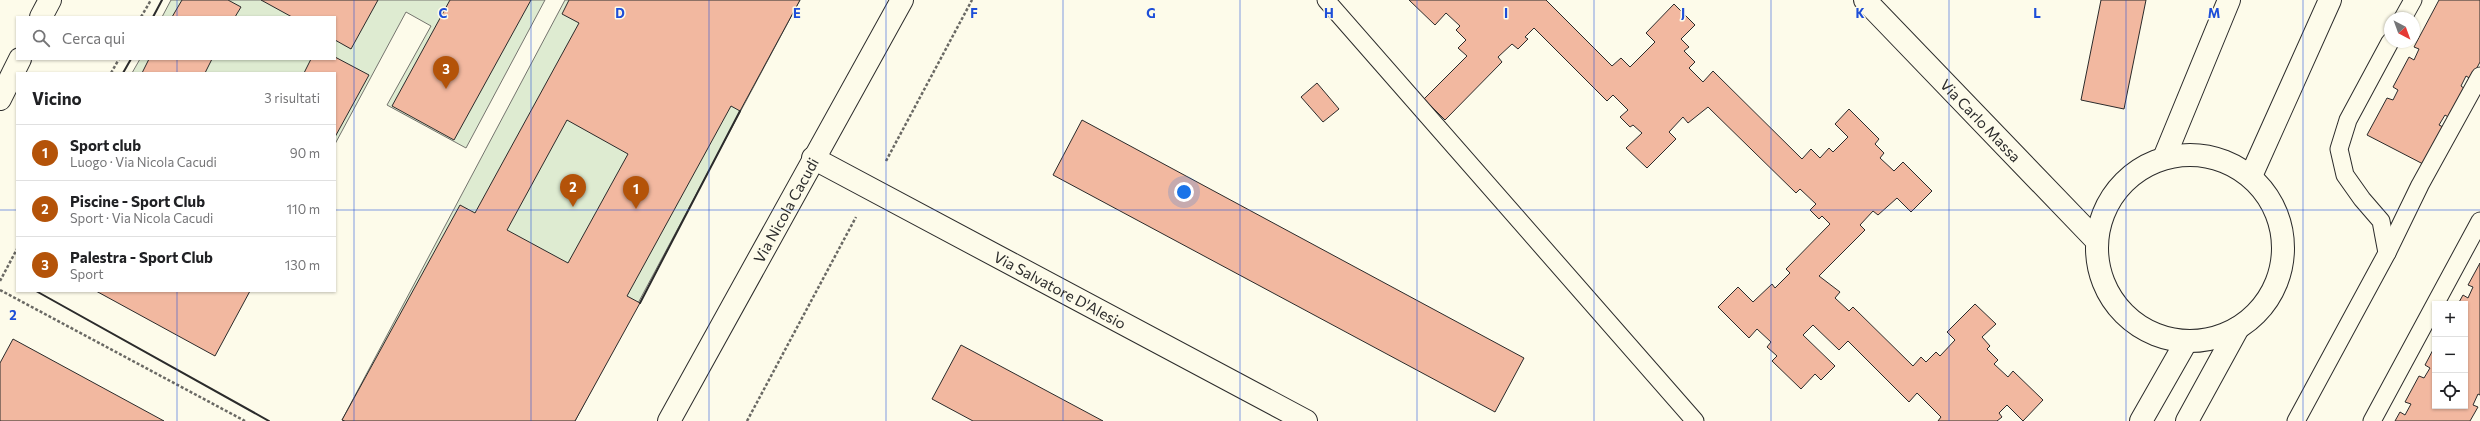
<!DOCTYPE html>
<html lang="it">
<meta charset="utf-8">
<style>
:root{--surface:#fff;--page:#f2f2f2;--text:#202124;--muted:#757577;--line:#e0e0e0;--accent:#b45309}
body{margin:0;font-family:Commissioner,sans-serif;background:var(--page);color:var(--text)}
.controls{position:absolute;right:12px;bottom:12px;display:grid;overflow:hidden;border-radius:0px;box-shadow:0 1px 3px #0004}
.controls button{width:36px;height:36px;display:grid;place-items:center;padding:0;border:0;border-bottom:1px solid var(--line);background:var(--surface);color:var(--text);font:20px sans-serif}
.compass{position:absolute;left:2384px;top:12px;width:36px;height:36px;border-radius:50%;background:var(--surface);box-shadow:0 1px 3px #0004;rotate:139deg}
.you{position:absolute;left:1184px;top:192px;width:14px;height:14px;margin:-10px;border:3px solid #fff;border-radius:50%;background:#1a73e8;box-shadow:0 0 0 6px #1a73e833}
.badge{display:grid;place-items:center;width:26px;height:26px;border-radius:50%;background:var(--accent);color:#fff;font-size:13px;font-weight:700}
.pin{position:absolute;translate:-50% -33px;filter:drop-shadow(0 1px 2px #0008)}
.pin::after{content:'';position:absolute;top:21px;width:14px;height:12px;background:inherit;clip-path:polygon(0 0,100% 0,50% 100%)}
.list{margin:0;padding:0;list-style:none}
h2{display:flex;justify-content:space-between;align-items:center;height:52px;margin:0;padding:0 16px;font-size:17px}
h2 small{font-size:13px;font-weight:400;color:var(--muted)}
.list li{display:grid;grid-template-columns:26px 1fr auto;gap:12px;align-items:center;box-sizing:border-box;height:56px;padding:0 16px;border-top:1px solid var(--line)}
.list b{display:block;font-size:15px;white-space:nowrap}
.list p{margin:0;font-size:13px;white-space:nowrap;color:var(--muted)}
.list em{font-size:13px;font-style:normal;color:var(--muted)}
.icon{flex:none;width:22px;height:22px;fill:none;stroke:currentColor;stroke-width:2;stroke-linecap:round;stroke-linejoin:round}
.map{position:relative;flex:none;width:2480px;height:421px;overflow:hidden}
.search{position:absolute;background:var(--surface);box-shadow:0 1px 3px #0004;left:16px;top:16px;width:320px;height:44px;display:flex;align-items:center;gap:10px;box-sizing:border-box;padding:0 14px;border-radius:0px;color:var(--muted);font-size:15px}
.panel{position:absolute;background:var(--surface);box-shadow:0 1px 3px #0004;left:16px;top:72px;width:320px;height:220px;border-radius:0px}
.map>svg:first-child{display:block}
</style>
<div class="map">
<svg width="2480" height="421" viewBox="0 0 2480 421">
<rect width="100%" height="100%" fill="#fdfbea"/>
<g fill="#deebd1" stroke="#74746e">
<polygon points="171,0 545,0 466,148 387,105 431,26 406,12 335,144 335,73 132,73 140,59 335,59 335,17 162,17"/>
<polygon points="565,0 800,0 575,421 345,421 342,420"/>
</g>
<g fill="#f2b8a0" stroke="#2b2b2b" fill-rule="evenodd">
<polygon points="182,0 228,0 241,7 235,17 172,17"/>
<polygon points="261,0 378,0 351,49 335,40 335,17 292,17"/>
<polygon points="450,0 531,0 454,140 392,106"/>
<path d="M569,0H800L740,111L731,106L627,296L640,303L575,421H345L342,420L460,205L475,213L579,23L562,14ZM567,120L628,154L568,263L507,230Z"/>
<polygon points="1409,0 1546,0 1612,66 1621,58 1630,67 1655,42 1646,33 1674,4 1695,25 1681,39 1689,47 1684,51 1695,62 1689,68 1703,82 1713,71 1802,159 1811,149 1820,158 1829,148 1833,152 1848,137 1835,124 1849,109 1879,139 1875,144 1884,153 1880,158 1894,171 1903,162 1932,191 1911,212 1897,198 1878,215 1873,211 1860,225 1865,230 1819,276 1840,292 1835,298 1849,311 1853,307 1913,366 1921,357 1926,362 1936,352 1940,356 1955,340 1947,332 1975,304 1996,324 1982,337 1990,346 1987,349 1998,360 1994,364 2008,377 2013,371 2043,400 2023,421 2007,405 1999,413 2002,417 1997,421 1938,421 1941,417 1917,393 1909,402 1848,341 1839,350 1813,325 1803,335 1835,366 1821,380 1815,374 1801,389 1772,361 1777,356 1767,347 1771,342 1757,329 1749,338 1718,307 1738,287 1753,302 1772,284 1775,288 1790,273 1786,269 1830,224 1822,216 1819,219 1810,210 1816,204 1800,189 1796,193 1708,107 1688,123 1683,117 1669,132 1676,139 1647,168 1626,148 1642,133 1633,125 1630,127 1620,117 1628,110 1613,95 1607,101 1534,28 1525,37 1528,39 1518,49 1512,44 1498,57 1502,62 1445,120 1424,99 1467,56 1458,48 1466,40 1456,30 1460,26 1446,13 1435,25"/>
<polygon points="2101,0 2146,0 2124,109 2081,100"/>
<polygon points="2439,0 2480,0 2480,62 2471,79 2466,76 2461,86 2465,89 2450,118 2445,115 2439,125 2445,128 2425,165 2367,135 2387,98 2393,100 2398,90 2393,87 2409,57 2414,60 2419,49 2414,47"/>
<polygon points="335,57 369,75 335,137 335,73 304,73 311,59"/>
<polygon points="149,59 212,59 205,73 142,73"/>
<polygon points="1317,83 1339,109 1323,122 1301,97"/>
<polygon points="1082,120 1524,358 1495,412 1053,175"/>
<polygon points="2480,263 2480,395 2478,394 2473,405 2478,407 2470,421 2395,421 2400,412 2405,415 2411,404 2405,402 2419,376 2424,378 2430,368 2425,365 2435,346 2435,406 2465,406 2465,304 2458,304 2463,295 2468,298 2473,287 2468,285"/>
<polygon points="96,291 250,291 215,356"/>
<polygon points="13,339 83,377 164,421 0,421 0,363"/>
<polygon points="961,345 1103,421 973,421 932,399"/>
</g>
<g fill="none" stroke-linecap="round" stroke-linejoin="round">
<defs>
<g id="lane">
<polyline points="1326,0 1695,421"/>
<polyline points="2403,18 2413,0"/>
<polyline points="2387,253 2381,221 2362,199 2345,175 2339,149 2348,120 2390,42"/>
<polyline points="2296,421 2387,253 2420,185 2480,76"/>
<polyline points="2372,421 2480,221"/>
</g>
<g id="street">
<path id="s1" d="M1865,0L2096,240"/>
<circle cx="2190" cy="248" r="93"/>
<path id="s2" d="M813,158L1306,421"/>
<polyline points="2164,158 2229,0"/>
<polyline points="2251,176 2330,0"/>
<polyline points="2141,421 2186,342"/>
<polyline points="2187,421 2238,328"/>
</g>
<g id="secondary">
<polyline points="41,17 50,0"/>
<polyline points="0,99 20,59"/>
<path id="s3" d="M669,421L902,0"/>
</g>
</defs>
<use href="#lane" stroke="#2b2b2b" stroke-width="19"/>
<use href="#street" stroke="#2b2b2b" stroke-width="24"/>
<use href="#secondary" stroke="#2b2b2b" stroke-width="24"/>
<g stroke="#6a6964" stroke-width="2.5" stroke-dasharray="3 2" stroke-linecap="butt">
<polyline points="141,17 151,0"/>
<polyline points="111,73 119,59"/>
<polyline points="886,161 972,0"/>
<polyline points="0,281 17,249"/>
<polyline points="0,290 245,421"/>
<polyline points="747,421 856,217"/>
</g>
<use href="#lane" stroke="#fdfbea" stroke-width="17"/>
<use href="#street" stroke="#fdfbea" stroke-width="22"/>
<use href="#secondary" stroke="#fdfbea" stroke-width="22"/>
<g stroke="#2b2b2b" stroke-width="2">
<polyline points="153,17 162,0"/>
<polyline points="123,73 131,59"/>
<polyline points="36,291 269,421"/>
<polyline points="640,303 740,111"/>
</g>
</g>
<path fill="none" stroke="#1d4ed8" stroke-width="1" stroke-opacity="0.55" d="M177,0V17M354,0V421M531,0V421M709,0V421M886,0V421M1063,0V421M1240,0V421M1417,0V421M1594,0V421M1771,0V421M1949,0V421M2126,0V421M2303,0V421M177,59V73M0,210H17M335,210H2480M177,291V421"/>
<g text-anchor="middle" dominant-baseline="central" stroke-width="3" stroke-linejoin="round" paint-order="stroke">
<g font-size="15" fill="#2b2b2b" stroke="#fdfbea">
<text stroke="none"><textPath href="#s1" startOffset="167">Via Carlo Massa</textPath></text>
<text stroke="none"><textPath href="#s3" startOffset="241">Via Nicola Cacudi</textPath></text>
<text stroke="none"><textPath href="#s2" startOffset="280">Via Salvatore D'Alesio</textPath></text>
</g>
</g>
<g font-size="13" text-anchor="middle" font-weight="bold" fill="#1d4ed8" stroke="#fdfbea" stroke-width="3" stroke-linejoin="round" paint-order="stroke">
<text x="443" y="18">C</text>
<text x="620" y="18">D</text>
<text x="797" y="18">E</text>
<text x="974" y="18">F</text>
<text x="1151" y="18">G</text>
<text x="1329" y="18">H</text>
<text x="1506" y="18">I</text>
<text x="1683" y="18">J</text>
<text x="1860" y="18">K</text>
<text x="2037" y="18">L</text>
<text x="2214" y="18">M</text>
<text x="13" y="320">2</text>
</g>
</svg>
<div class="controls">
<button>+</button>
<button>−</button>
<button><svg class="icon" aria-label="locate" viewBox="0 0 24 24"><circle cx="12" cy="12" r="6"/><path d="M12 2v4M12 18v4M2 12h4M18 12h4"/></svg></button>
</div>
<svg class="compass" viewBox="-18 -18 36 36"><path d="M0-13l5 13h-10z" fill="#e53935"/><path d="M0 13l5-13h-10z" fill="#757577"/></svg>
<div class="you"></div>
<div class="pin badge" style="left:636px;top:209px">1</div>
<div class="pin badge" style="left:573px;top:207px">2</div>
<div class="pin badge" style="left:446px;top:89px">3</div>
<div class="search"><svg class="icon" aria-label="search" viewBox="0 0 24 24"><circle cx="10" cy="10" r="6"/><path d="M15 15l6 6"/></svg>Cerca qui</div>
<section class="panel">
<h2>Vicino<small>3 risultati</small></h2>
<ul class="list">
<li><span class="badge">1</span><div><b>Sport club</b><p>Luogo · Via Nicola Cacudi</p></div><em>90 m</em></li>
<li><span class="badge">2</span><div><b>Piscine - Sport Club</b><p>Sport · Via Nicola Cacudi</p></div><em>110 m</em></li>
<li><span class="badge">3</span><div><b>Palestra - Sport Club</b><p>Sport</p></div><em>130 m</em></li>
</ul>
</section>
</div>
